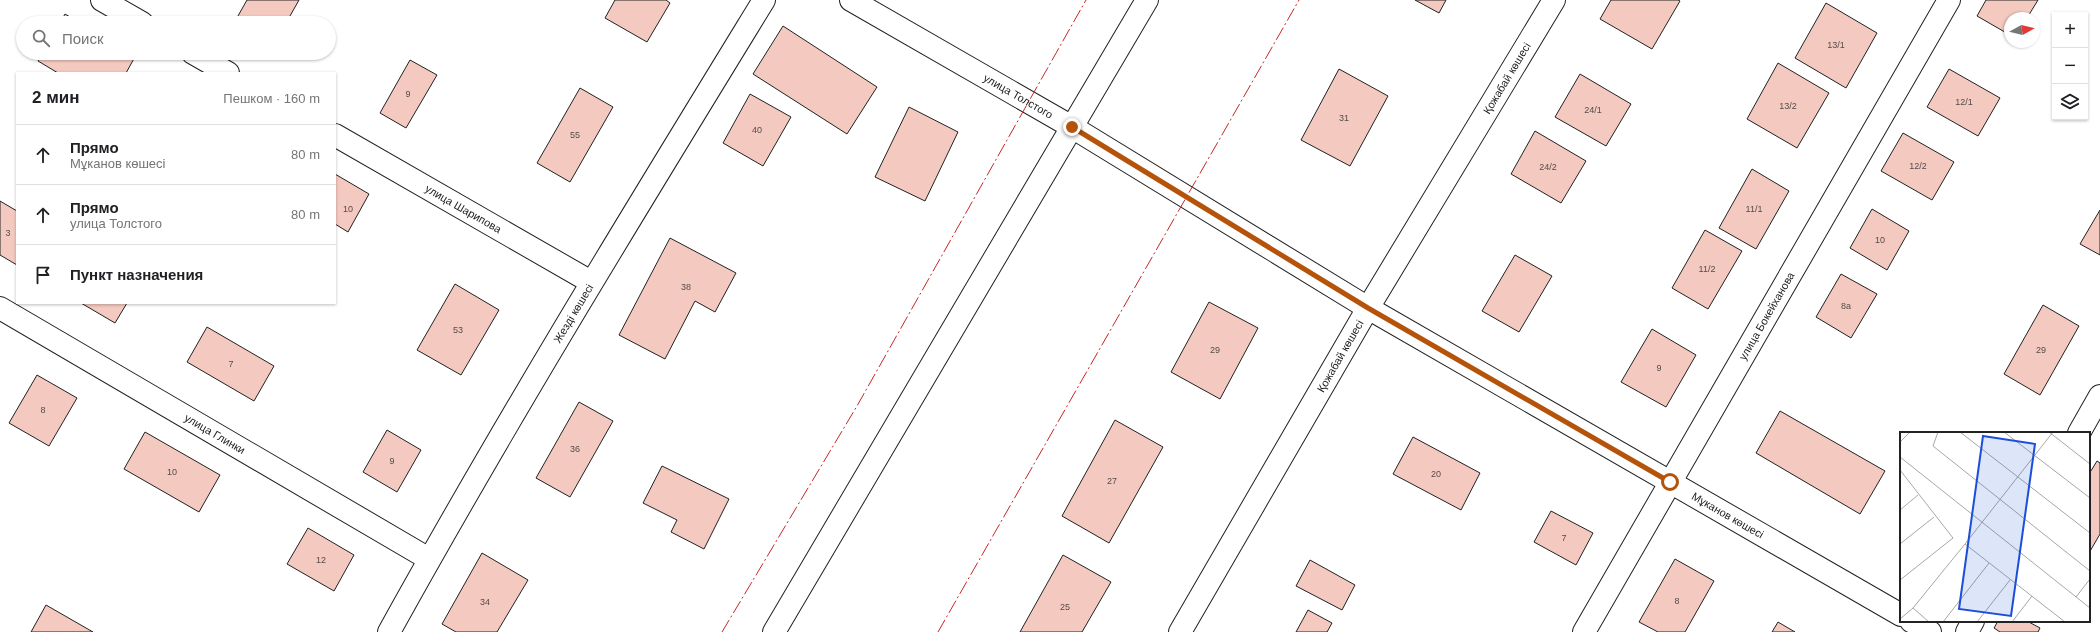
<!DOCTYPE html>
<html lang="ru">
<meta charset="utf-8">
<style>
:root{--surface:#fff;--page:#f2f2f2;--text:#202124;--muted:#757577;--line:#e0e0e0}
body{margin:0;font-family:Arial,sans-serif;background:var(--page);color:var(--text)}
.controls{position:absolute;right:12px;top:12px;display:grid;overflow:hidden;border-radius:0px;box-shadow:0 1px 3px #0004}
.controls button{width:36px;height:36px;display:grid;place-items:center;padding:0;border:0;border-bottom:1px solid var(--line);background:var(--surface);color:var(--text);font:20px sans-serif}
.compass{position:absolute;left:2004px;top:12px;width:36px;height:36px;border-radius:50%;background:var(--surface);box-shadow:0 1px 3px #0004;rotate:82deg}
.stop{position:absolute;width:12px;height:12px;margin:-9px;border:3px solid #b45309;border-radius:50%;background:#fff}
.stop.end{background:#b45309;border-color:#fff;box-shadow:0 1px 4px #0008}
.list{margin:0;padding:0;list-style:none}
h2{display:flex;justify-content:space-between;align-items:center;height:52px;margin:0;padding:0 16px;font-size:17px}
h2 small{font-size:13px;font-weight:400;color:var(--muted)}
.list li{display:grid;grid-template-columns:26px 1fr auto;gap:12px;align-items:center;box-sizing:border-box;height:60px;padding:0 16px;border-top:1px solid var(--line)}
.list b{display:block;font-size:15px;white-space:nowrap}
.list p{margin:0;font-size:13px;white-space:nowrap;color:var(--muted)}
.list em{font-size:13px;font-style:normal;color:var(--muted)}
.icon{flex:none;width:22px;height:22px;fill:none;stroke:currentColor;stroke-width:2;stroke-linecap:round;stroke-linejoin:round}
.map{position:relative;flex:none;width:2100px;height:632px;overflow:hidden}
.search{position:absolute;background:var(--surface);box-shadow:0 1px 3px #0004;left:16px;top:16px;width:320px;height:44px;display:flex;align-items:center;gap:10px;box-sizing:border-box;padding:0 14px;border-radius:22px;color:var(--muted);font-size:15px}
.panel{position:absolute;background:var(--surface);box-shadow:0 1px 3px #0004;left:16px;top:72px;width:320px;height:232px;border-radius:0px}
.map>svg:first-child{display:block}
</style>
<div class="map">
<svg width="2100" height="632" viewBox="0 0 2100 632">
<rect width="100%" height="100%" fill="#fff"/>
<g fill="#f3c9c0" stroke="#222">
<polygon points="247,0 299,0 286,23 234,23"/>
<polygon points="615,0 666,0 670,3 647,42 605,18"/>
<polygon points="1415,0 1446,0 1439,13"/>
<polygon points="1611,0 1678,0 1680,1 1652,49 1600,19"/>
<polygon points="1986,0 2038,0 2027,18 2010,18 2010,35 1977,16"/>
<polygon points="1826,3 1877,33 1846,88 1795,58"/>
<polygon points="65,14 80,23 60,23"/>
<polygon points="783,26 877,87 847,134 753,74"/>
<polygon points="43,53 132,53 136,55 126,73 58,73 38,61"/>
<polygon points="410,60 437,75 406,128 380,113"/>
<polygon points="1778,63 1829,93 1797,148 1747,119"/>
<polygon points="1339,69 1388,96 1350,166 1301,140"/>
<polygon points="1949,69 2000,98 1978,136 1927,107"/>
<polygon points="1580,74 1631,104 1606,146 1555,117"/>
<polygon points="580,88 613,107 570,182 537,163"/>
<polygon points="750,94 791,117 763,166 723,143"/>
<polygon points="909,107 958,132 925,201 875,177"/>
<polygon points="1535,131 1586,161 1561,203 1511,174"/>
<polygon points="1903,133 1954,162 1932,200 1881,171"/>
<polygon points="1752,169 1789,191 1756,249 1719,228"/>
<polygon points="335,174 369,194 348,232 335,224"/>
<polygon points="0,201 17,211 17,265 0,255"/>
<polygon points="1872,209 1909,231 1887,270 1850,248"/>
<polygon points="2100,210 2100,255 2080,244"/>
<polygon points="1705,230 1742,251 1708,309 1672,288"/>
<polygon points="670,238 736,273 715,312 695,301 665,359 619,335"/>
<polygon points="1515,255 1552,276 1519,332 1482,311"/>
<polygon points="1841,274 1877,294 1851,338 1816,317"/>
<polygon points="455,284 499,310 461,375 417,350"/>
<polygon points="1209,302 1258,328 1220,399 1171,372"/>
<polygon points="81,303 127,303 115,323"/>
<polygon points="2043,305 2079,326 2040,395 2004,374"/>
<polygon points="207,327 274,366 254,401 187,362"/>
<polygon points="1652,329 1696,355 1666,407 1621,382"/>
<polygon points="37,375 77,398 49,446 9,423"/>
<polygon points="579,402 613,421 570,497 536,478"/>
<polygon points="1780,411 1885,471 1860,514 1756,453"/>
<polygon points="1115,420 1163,447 1109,543 1062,516"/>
<polygon points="387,430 421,450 397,492 363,472"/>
<polygon points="145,432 220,475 199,512 124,469"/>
<polygon points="1413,437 1480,473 1461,510 1393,474"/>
<polygon points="2097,461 2100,463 2100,534 2089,553 2089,474"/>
<polygon points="662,466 729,499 704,549 671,532 677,520 643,503"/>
<polygon points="1551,511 1593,533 1576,565 1534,542"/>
<polygon points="308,528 354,555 334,591 287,564"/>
<polygon points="482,553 528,580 497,632 456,632 442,624"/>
<polygon points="1063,555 1111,582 1082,632 1020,632"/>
<polygon points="1675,559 1714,581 1685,632 1658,632 1639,622"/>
<polygon points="1310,560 1355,585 1342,610 1296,586"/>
<polygon points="46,605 93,632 31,632"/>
<polygon points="1308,610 1332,623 1327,632 1296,632"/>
<polygon points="1998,621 2027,621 2040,628 2038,632 2000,632 1994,628"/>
<polygon points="1778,622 1795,632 1772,632"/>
</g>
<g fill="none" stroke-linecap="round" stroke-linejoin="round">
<defs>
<g id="street">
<polyline points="102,0 142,23"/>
<polyline points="193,53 228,73"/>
<path id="s1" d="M335,135L591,282"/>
<path id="s2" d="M0,308L429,559"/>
<polyline points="2079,433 2100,396"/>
<path id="s3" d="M389,632C508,417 636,209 764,0"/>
<polyline points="774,632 1147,0"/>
<path id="s4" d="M1180,632L1368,308L1554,0"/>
<path id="s5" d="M1584,632L1949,0"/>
<polyline points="1967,632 1973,621"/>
</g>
<g id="secondary">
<path id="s6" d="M851,0L1072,127L1368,308L1901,615"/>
<polyline points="1911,621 1930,632"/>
</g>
</defs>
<use href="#street" stroke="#222" stroke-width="24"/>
<use href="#secondary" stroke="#222" stroke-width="24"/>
<use href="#street" stroke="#fff" stroke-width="22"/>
<use href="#secondary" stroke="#fff" stroke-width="22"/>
<g stroke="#c62828" stroke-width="1" stroke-dasharray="14 3 2 3" stroke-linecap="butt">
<polyline points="722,632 857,406 1086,0"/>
<polyline points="938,632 1299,0"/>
</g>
</g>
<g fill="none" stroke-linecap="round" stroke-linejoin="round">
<polyline stroke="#b45309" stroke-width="5" points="1072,127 1368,308 1670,482"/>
</g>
<g text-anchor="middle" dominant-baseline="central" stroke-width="3" stroke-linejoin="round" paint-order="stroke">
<g font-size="9" fill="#564c4a">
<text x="1836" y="45">13/1</text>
<text x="408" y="94">9</text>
<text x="1964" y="102">12/1</text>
<text x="1788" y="106">13/2</text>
<text x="1593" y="110">24/1</text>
<text x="1344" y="118">31</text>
<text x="757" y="130">40</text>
<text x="575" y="135">55</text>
<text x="1918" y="166">12/2</text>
<text x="1548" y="167">24/2</text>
<text x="348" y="209">10</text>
<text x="1754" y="209">11/1</text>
<text x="8" y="233">3</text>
<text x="1880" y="240">10</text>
<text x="1707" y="269">11/2</text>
<text x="686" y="287">38</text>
<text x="1846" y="306">8а</text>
<text x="458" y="330">53</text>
<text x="1215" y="350">29</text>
<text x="2041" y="350">29</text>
<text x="231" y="364">7</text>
<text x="1659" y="368">9</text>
<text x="43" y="410">8</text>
<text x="575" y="449">36</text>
<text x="392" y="461">9</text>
<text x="172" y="472">10</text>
<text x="1436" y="474">20</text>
<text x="1112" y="481">27</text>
<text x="1564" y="538">7</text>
<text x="321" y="560">12</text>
<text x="1677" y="601">8</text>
<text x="485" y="602">34</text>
<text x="1065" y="607">25</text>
</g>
<g font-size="11" fill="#222" stroke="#fff">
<text stroke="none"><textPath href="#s4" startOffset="643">Қожабай көшесі</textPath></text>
<text stroke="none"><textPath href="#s6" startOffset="193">улица Толстого</textPath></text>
<text stroke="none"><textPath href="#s1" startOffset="148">улица Шарипова</textPath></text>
<text stroke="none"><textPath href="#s3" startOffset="368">Жезді көшесі</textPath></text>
<text stroke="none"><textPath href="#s5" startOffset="365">улица Бокейханова</textPath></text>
<text stroke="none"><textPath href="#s4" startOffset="319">Қожабай көшесі</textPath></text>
<text stroke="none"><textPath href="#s2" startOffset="249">улица Глинки</textPath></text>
<text stroke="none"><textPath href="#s6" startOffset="1017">Мұканов көшесі</textPath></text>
</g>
</g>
<g transform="translate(1900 432)">
<rect width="190" height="190" fill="#fff"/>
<path fill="none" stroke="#a7a7a7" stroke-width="1" d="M38,0L33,14L190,139M60,0L190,101M104,0L190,66M149,0L190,32M0,10L10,0M0,25L190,176M0,38L53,106L0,148M0,78L18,63M0,112L34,85M65,112L165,190M176,165L190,147M13,176L29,190M0,187L13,176L65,112L153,0M43,190L89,131M77,190L110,148M112,190L132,164"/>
<path fill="#1d4ed8" fill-opacity="0.15" stroke="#1d4ed8" stroke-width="2" d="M83,4L135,12L111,184L59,177Z"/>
<rect width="190" height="190" fill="none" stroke="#222" stroke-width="2"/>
</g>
</svg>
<div class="controls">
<button>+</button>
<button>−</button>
<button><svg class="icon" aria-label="layers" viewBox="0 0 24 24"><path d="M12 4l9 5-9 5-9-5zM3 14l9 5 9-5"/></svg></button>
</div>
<svg class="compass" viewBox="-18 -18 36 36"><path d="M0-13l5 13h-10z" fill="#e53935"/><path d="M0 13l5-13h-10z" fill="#757577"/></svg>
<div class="stop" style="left:1670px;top:482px"></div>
<div class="stop end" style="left:1072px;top:127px"></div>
<div class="search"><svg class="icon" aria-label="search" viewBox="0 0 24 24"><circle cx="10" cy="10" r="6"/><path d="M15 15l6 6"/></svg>Поиск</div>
<section class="panel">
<h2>2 мин<small>Пешком · 160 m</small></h2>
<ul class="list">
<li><svg class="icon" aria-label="ahead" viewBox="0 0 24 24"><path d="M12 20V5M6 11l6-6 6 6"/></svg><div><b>Прямо</b><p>Мұканов көшесі</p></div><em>80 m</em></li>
<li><svg class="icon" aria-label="ahead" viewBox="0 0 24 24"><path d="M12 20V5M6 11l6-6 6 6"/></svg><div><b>Прямо</b><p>улица Толстого</p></div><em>80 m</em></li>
<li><svg class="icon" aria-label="arrive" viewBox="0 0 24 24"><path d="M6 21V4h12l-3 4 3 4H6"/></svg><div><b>Пункт назначения</b></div></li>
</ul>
</section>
</div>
